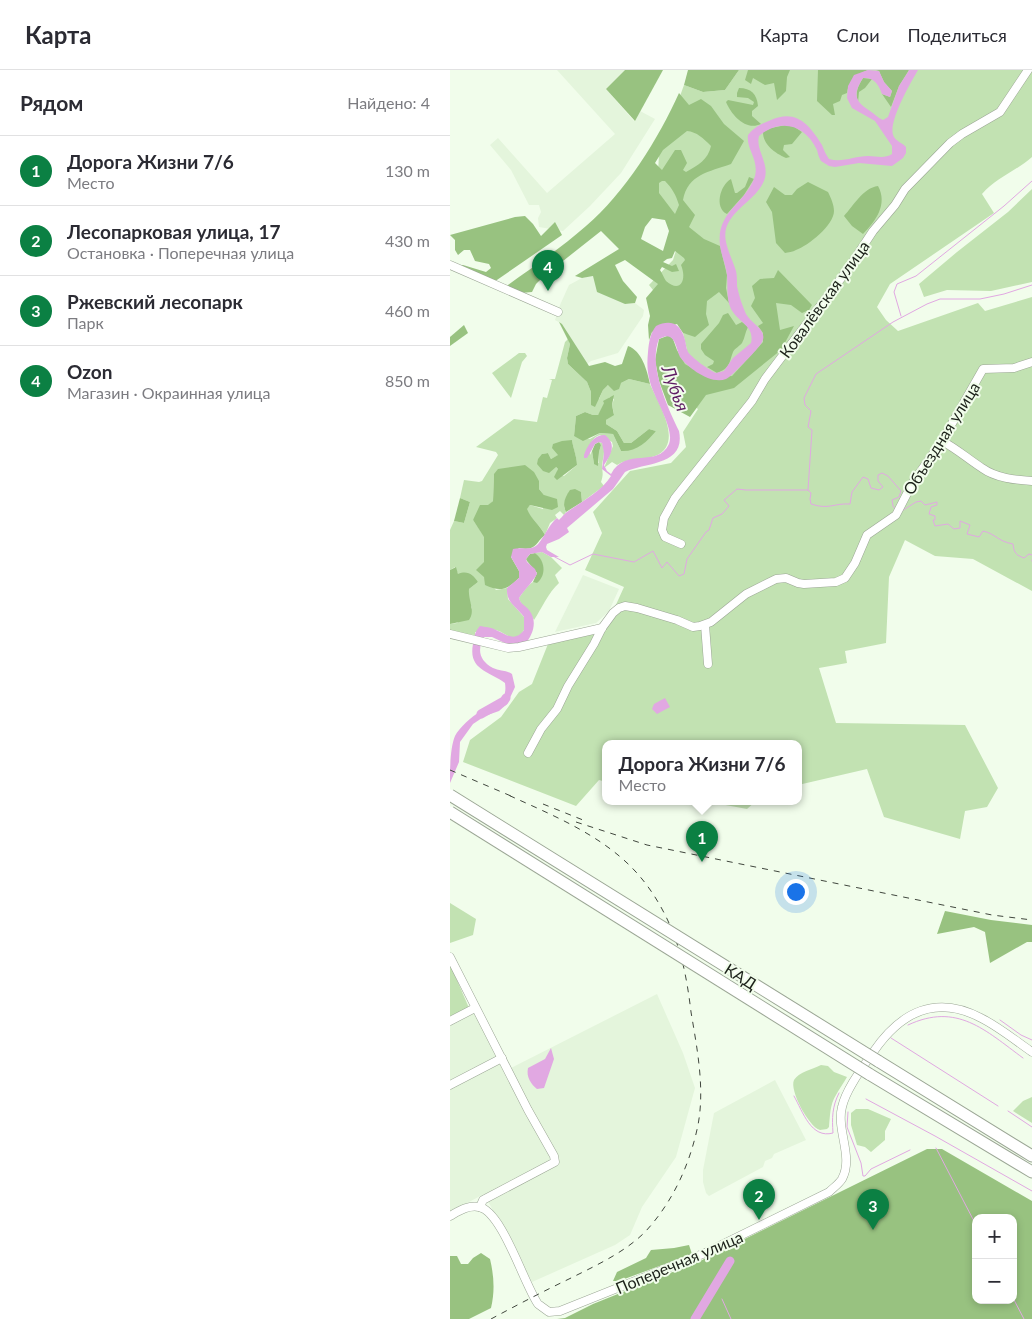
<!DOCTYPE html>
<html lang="ru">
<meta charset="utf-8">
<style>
:root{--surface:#fff;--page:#f2f2f3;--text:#2b2b33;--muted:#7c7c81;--line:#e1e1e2;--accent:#0b8043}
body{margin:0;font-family:Lato,sans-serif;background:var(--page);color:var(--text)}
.controls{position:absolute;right:15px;bottom:15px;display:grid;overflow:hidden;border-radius:10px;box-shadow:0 2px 8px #0003}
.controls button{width:45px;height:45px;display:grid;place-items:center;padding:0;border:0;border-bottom:1px solid var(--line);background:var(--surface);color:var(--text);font:25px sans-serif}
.you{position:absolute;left:345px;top:821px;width:18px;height:18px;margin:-12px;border:4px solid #fff;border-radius:50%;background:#1a73e8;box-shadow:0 0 0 8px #1a73e833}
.badge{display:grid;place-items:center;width:32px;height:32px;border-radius:50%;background:var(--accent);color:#fff;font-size:16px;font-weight:700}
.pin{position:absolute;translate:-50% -41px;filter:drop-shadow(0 1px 2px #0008)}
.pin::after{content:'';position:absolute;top:26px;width:18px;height:15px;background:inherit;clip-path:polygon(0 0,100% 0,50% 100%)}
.popup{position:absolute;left:152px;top:670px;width:200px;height:65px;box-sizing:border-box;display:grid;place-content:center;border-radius:10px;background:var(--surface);filter:drop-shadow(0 1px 4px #0005);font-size:16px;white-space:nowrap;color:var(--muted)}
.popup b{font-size:19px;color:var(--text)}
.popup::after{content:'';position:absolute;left:50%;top:100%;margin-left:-10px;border:10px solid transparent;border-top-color:var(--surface)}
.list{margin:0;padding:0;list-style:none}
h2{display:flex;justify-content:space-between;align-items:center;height:65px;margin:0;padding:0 20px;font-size:21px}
h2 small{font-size:16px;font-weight:400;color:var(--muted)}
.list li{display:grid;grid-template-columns:32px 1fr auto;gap:15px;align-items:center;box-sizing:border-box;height:70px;padding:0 20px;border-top:1px solid var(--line)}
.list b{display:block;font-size:19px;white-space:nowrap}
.list p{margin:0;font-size:16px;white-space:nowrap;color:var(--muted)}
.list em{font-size:16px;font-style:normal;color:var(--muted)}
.map{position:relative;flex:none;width:582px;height:1249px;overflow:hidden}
header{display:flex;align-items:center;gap:30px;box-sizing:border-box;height:70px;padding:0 25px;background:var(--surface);border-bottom:1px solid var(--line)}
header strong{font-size:24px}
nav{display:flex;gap:28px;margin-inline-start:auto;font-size:18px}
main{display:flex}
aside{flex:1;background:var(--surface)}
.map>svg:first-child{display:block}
</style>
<header>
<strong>Карта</strong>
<nav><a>Карта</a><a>Слои</a><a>Поделиться</a></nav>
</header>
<main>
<aside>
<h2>Рядом<small>Найдено: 4</small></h2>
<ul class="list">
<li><span class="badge">1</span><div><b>Дорога Жизни 7/6</b><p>Место</p></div><em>130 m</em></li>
<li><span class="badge">2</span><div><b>Лесопарковая улица, 17</b><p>Остановка · Поперечная улица</p></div><em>430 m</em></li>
<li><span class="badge">3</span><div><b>Ржевский лесопарк</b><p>Парк</p></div><em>460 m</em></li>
<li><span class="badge">4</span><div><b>Ozon</b><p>Магазин · Окраинная улица</p></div><em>850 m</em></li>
</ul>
</aside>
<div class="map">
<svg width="582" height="1249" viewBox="0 0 582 1249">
<rect width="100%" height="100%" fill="#f1fdeb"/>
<g fill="#e4f5dc">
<polygon points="107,0 175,0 156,19 184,51 190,41 205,49 171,103 140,136 113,161 89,157 88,148 91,142 89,135 79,135 61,100 40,75 48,68 97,123 165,64"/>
<polygon points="143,206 175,234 185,233 194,240 193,246 168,283 141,291 137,294 112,254 105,250 110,235 119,215 132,208"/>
<polygon points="133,505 169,519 159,541 146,553 105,562"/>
<polygon points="207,924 233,983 245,1018 226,1087 192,1137 180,1165 165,1175 82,1212 34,1124 0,1142 0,955 30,939 61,998"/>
<polygon points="325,1010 356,1070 324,1084 322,1088 315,1091 313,1097 259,1126 256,1123 253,1112 253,1100 264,1043"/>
</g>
<g fill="#c2e2b2" fill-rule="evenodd">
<path d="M289,0H582V87C566,101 546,108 532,124L544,143L440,214L427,237L436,250L448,261L528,233L535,241L582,227V521L523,489L485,486L455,470L439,507L436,573L395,581L397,593L369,598L386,653L515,655L548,718L537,737L515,741L510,769L434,747L417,699L348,715V673H156V712L149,710L126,736L13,692L20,670L51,647L69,622L82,614L98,574L154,561L174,517L135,500L152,463L143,442L180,401L221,393L236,377L233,362L248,339L221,318L237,280L233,263L238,264L199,215L223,190L233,158L207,122L209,84L234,15L253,22L275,20Z"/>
<polygon points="582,119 582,212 541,221 497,220 474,227 469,214 507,182 558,142"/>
<path d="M118,269L120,274L117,288L118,294L137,312L141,322L149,329L153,320L158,315L171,313L179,309L200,314C208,333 235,374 205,386C192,391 179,387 167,395L162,392L154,398L163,376L162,372L150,365C141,368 139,376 140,385L142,381L144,394L149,393V382L151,375L149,372L152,373C156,381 153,387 152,395C152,402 154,403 151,412L154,416L132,432L131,422L114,437L116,442L114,445L110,441L105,445L107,448L100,453L95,465C90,455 81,449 76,439L80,435L93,439L94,425L89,419V411L44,404L43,431L23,450L34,466V507L46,520L57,518L58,529L74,547V560C63,576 58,563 46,560C40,558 31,562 25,562V565L0,563V554L7,553L22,538L18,528L19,519L28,512L8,504L5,497L0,500V460L4,451L14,453L20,432L10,428L14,410L29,412L32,411L48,385L46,382L26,377L64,349L87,352L93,327L97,328L102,310L99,309H105L115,272ZM160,327L164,329L162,335L164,344L156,350V354L167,361L174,373H181L199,359L206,361L171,381L163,364L150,363L140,369L124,366L126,346L135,342L143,345H148C153,339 153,332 160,327ZM122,370C123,379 127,387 127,395L114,406L107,404L108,399L92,384L98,383L101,389L109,385Z"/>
<polygon points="69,283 75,283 77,286 72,292 61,328 42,303"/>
<path d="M92,482L101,487L112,498L105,505L109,513C98,523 92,538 84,550C80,541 71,537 69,528C73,522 78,515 83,512H87C95,504 95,491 85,483Z"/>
<polygon points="254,731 306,731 297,739"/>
<polygon points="0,833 26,849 23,865 0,873"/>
<polygon points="0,894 19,938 0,948"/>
<path d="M371,995L378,996L384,1002L397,1007C393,1014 389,1019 386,1025C380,1034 380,1046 379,1057L377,1059C375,1059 372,1060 370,1060C359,1057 339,1020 344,1010C349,1002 363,999 371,995Z"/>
<polygon points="582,1027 582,1053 563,1041 573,1031"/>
<polygon points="406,1039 418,1039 441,1049 435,1061 435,1070 421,1082 415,1077 407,1075 401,1055 401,1043"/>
</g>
<g fill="#98c280" fill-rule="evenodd">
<polygon points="175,0 213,0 185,51 156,19"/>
<polygon points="238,0 289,0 275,20 253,22 234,15"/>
<polygon points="298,0 340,0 337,7 336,21 327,30 324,13 315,15 303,8 301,14 295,10"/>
<path d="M368,0H418C408,3 398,12 397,23L392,25L390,31L383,34L385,45H382L367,31Z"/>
<polygon points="426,0 459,0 449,16 441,37 432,24 440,27 442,21 434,12 429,1"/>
<path d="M413,8L422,9L415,18L409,22L408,32C405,22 408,16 413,8Z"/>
<path d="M289,18C301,18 307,24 308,36L302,41V46L311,54C296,61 282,46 276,32L278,30L303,35L304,32L298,28L287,27V23Z"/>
<path d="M229,23L239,35L251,29L261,36L274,54L294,71L281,94C259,102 238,104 233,130L245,145L239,157L254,169L270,176L277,205L276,218L279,233L269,222L257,231L256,244L259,255L245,267L233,263L227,254L202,262L199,270L198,255L200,246L196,228L208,214L175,190L165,195L173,211L187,227L185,233L175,234L147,222L143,206L132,208L125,206L169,179L151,161L94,206L86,214L82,222L71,223L54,218C81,198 110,179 136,156C174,124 209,68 229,23ZM237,61C247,62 253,68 261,76C258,90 248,95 236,102L233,100L237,93L231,80H225L212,100L205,93L213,80ZM212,111H215C222,118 226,125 229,135L225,144L209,123V113ZM202,148L215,150L219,161L213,181L191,169L195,157ZM225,181L234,188L235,190L231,195C237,209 231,224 216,211C214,208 212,203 210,200L212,197L222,202L229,201L226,194L222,196L213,192L217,189L222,188Z"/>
<path d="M336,55L343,56L352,62L342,74L334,75L333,80L340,87L336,88C325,83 313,75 313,62L321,58Z"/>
<path d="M299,107L304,109L294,125L277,144C264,138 270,115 281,109L285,123H287L295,117Z"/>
<path d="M358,112L378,122C381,128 384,135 384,141C384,155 358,176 346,180C343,182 338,182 335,183L326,173L322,142L316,132L324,117L335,125H342L347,119Z"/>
<path d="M428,116C438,134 426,151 413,164L402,156L394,146C404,135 413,118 428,116Z"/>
<polygon points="75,146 83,154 91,166 105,152 112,165 44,212 8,197 13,195 36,202 41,198 39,194 25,191 20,180 14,180 8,185 5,180 5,170 0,165 65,147"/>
<polygon points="328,200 362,235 359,240 352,243 341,235 326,233 330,260 344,256 331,280 284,318 256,325 240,347 218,335 209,311 205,290 209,269 217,266 220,266 223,269 227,280 235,294 259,308 282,306 313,272 313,263 308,256 313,253 301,236 305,228 302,216 310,209 324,208"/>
<path d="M278,243L286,255L292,252L298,257C295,262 295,268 292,273C290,276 285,278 283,282C279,293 280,298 267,303L257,297L263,294L264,291L255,285L251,279V274L269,253L273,245Z"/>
<path d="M109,252L112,254L139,296L155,292L165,296L172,294L178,276C192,281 197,300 200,314L179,309L171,313L169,319L164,321L158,315L153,320L145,337L141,335V322L137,312L118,294L117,288L120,274Z"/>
<polygon points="14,255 18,263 0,276 0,267"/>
<path d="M164,325L162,335L164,345L156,350V354L167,361L174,373H181L199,359L206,361C197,372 186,382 171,381L163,364L150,363L133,371L124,366L126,346L135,342L143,345H148L154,333L153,331Z"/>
<path d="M122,370C123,378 127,387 127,395L107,410L104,407L108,399L106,397L99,403L93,401L87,394L88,389L92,384L98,383L101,389L108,385L102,378L103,374L112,371Z"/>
<polygon points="149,372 151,375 149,382 148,396 144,394 142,381 145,374"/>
<path d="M75,395L84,402L89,411V419L94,425L107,429L108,437L102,440L80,435L77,439C81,449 90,455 95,465C84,474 87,481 69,478L61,487L69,501V508C57,520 50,522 35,515L34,507L26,500L34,492V467L23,450L30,435H38L43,431L44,404L48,399Z"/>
<path d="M125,419L131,422L132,432L116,442C112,434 115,427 120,420Z"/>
<polygon points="10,428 20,432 14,453 4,451"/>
<path d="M85,483C95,490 97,505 87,513L83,512L87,503L77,491L76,489L80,484Z"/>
<path d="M6,497L8,504C18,500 23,505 28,512L19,519C18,531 26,541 19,550L0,554V500Z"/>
<polygon points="495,841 541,850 582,855 582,872 577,872 540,893 535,862 524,857 487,864"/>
<path d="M477,1079H492L582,1131V1249H107L115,1248L143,1234L250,1191ZM526,1148H563V1230H526Z"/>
<polygon points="239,1175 242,1184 169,1211 163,1211 167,1202 196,1188 201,1180 224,1178"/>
<path d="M31,1183L40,1189C44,1206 45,1221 41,1238L19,1249H0V1186H7L11,1194H18L23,1188Z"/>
</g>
<g fill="#e1a8e2">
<path d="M418,0L429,1L434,12L442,21L440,27L432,24C429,15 424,7 413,8C403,24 404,31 420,41C425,44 428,48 433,50L438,47L449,16L458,2L459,0H468C461,12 436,55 444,67C447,72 453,73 456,77V83L453,88L442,96L409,93L385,97L379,96L371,91C369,88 368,84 367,80C355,54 330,48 309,66C305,81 322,95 313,113C303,134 270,144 276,172C278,182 283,191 286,201C287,205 287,211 287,216C289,226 292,235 296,244C302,255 321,261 310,275C307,280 280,308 276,309C261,315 238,298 230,287C227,281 226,270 220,267C216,265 213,267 209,269C198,295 217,336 229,361C236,396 196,392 175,402L163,419L117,458L119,462L109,469L97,474L96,477L97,480L109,487H101L92,482L80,484L76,489L77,492L85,499L87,504C82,513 75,519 69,528C71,535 75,535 79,540C88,551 83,565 75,574L59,575L42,567H34C27,580 29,590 43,598C49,601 56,600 62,604L65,617L57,634L49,641L35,646L23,654L10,672L9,692L0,713C0,700 0,678 5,666C9,658 22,646 30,642C44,635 58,633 55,613C39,601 18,600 23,574C24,567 25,561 30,556C35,557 41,557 46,560C57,565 65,572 74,560V547C66,536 56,533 57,518L69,508V501L61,487L63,479C70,477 77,480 84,477C92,474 97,456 107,448L109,450C112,447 115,443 117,442C131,432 152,421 161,406L152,399L154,383L152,373L149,372L145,374L137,388H134V385C137,376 144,364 155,365C167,375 161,384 154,395L157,401L161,404C176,376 207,399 219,374C225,359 204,328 200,312C197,301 197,293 198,282C199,272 200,264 206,256C220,249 231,253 235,270C236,274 236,278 238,282C241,287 260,301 266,303L274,301L283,288L301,273C305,256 288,252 281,239C276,228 278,216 277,205C276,195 271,185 270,175C266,141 296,134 305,106C309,89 296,79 298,65C304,57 311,54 321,50C346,39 359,54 372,75C374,80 376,85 379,89C392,93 405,86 418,86C427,86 434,89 442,84V76L425,51L402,38L397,28L398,16L404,5Z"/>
<polygon points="215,628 220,637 207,644 202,639 204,634"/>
<path d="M101,978L104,989L94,1018L87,1019C81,1014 76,1007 78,998L95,989Z"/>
</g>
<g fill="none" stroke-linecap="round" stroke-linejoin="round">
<g stroke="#e1a8e2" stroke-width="1">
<polyline points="451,246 444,222 447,214 466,206 554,136 582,111"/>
<polyline points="358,420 362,360 358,357 361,341 355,335 354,328 366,304 443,252 477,234 490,229 530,229 554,224 582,215"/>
<path d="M450,442L466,432L471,431L475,435L487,432V435L481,437L479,444L485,446V450H483L485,456L498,454L504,459L510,458V451L520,455L517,464L529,467L533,461C546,464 547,471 563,474C564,483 566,485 574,488L579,484L582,485"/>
<path d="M103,486L120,495L143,484L184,492L203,481L212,498L217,492L229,506L234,504L237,489L256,462L259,460L263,448L272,444L279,436L274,430L287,419L296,420H358L361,423L360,429L361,434C379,440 384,433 400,434L402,422L413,407L418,409L421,418L429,420L433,417L428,411V405L432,403L438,406L451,421L449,427L442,430L443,436L445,439"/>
<polyline points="582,490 582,491"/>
<polyline points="550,950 571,965 582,970"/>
<path d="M458,955C507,932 535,960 573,988"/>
<polyline points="441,968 548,1036"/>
<path d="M344,1026C353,1042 361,1069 383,1063C382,1048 382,1037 389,1023"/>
<polyline points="416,1029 485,1066 582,1121"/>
<polyline points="558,1041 582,1057"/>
<polyline points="398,1042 397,1057 411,1093 413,1106 415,1106 421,1099 460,1080"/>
<polyline points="486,1078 526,1155"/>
<polyline points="563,1228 574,1249"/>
<polyline points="272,1229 281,1249"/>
</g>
<g stroke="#e1a8e2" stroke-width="9">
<polyline points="31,644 54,631 56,628"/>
<polyline points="245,1249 280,1191"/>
</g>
<defs>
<g id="minor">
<polyline points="0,195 108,242"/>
<path d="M492,371C507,379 518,389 532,398C546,408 565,410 582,411"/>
<polyline points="231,474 215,467 212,460 214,448 225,428 302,331 315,309 398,199 423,161 445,135 455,119 500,73 512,64 550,42 578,0"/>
<polyline points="255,555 258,594"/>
<polyline points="0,564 58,578 69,577 152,558"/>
<polyline points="78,683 91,659 107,639 118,616 144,574 152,558 163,543 169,538 175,536 187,538 227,550 243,557 250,556 261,552 296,524 326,509 336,508 348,513 354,514 386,512 395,508 405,493 417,465 446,445 463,412 492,371 533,299 564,298 582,292"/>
<polyline points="0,887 78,1040 104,1086 105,1092 33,1130 30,1137"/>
<polyline points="0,951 25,938"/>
<polyline points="0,1015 52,988"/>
<path d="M0,1146C9,1141 18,1135 29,1137C52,1141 74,1214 88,1234L99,1242L110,1241L255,1183L379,1122C383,1118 389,1114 392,1109C404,1087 386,1060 392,1037C396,1019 413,997 424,981C451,942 486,924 531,948C549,957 566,971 582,982"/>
</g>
<g id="highway">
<polyline points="428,991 582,1086"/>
<polyline points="419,1004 582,1102"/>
</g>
</defs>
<use href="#minor" stroke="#9ba695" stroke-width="9"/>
<use href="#highway" stroke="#9ba695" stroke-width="13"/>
<use href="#minor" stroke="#fff" stroke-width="8"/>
<use href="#highway" stroke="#fff" stroke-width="11"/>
<g stroke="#40463d" stroke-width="1" stroke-dasharray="6 6" stroke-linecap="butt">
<polyline points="0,700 61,726"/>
<polyline points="93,734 133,750"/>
<polyline points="126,752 197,775 542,845 582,850"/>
<path d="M41,1249C67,1235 94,1221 121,1208C147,1195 175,1182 195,1162C223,1132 240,1094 248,1055C255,1018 247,978 241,942C238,917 234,892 225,868C218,848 206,826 192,809C158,767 104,746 56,724"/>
</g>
<defs>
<g id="highway-bridge">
<polyline points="0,725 428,991"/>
<polyline points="0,742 419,1004"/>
</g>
</defs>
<use href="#highway-bridge" stroke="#9ba695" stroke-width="13" stroke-linecap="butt"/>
<use href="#highway-bridge" stroke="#fff" stroke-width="11"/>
</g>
<g text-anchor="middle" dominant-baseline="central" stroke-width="4" stroke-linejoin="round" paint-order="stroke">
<g font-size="16" fill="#1c211a" stroke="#f1fdeb">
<text transform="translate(374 229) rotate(-54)">Ковалёвская улица</text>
<text transform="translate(491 368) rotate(-58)">Объездная улица</text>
<text transform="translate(291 906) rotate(32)">КАД</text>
<text transform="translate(229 1192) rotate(-23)">Поперечная улица</text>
</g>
<g font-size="18" font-style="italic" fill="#5f1d64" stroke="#f1fdeb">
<text transform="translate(226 318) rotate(70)">Лубья</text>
</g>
</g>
</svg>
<div class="controls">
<button>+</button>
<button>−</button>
</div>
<div class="you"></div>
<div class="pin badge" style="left:252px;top:792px">1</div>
<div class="popup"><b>Дорога Жизни 7/6</b>Место</div>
<div class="pin badge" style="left:309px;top:1150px">2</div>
<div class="pin badge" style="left:423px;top:1160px">3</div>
<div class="pin badge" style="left:98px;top:221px">4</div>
</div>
</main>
